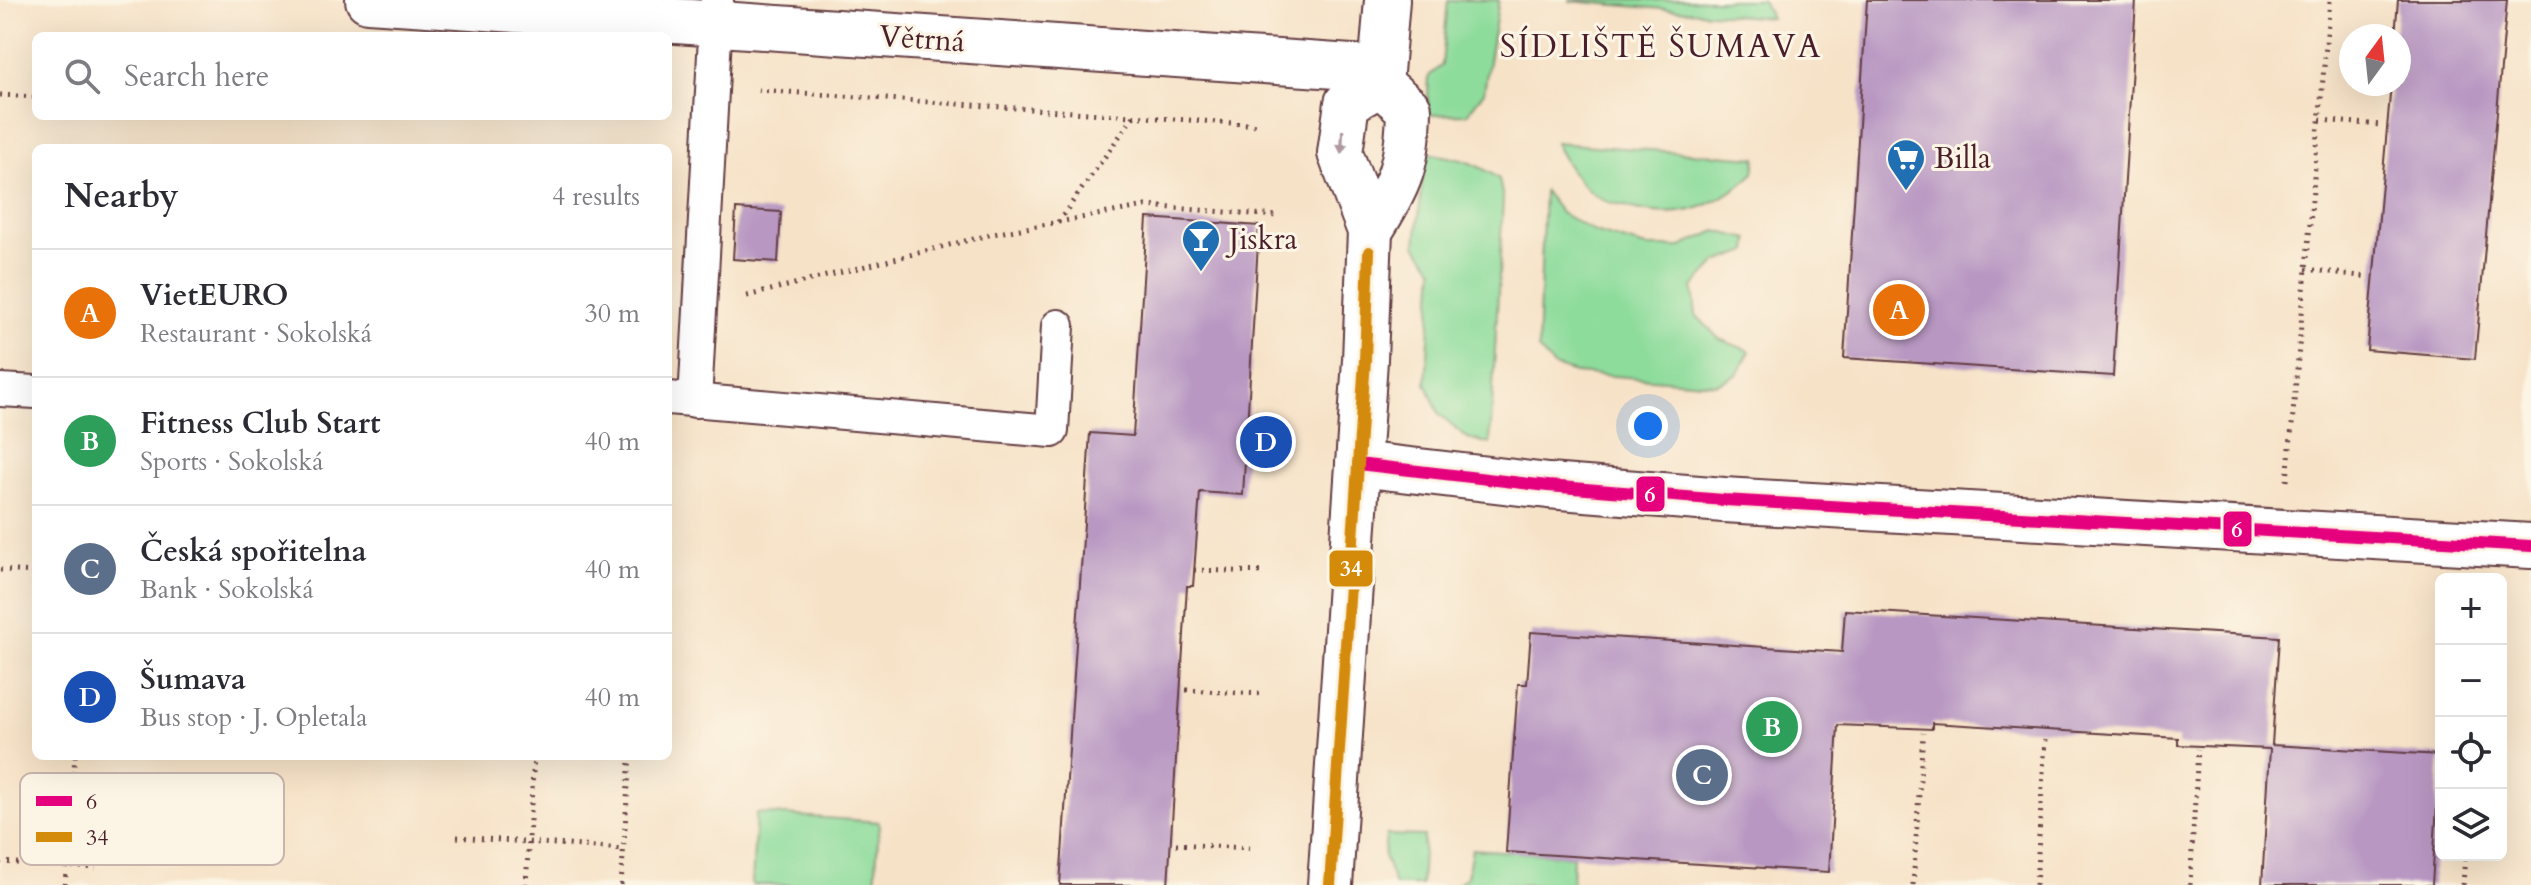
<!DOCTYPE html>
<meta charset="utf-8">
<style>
:root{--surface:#fff;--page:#f7f7f7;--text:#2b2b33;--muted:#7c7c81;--line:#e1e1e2;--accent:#1f6fb2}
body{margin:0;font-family:Cardo,serif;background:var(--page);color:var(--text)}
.controls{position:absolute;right:24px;bottom:24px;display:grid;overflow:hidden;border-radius:12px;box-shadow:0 8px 32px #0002}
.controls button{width:72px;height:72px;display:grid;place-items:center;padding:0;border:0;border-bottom:2px solid var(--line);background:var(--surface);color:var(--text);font:40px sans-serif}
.compass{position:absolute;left:2339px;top:24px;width:72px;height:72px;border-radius:50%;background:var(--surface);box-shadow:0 8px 32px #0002;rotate:15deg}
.you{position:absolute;left:1648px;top:426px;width:28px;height:28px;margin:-20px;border:6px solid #fff;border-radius:50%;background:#1a73e8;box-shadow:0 0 0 12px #1a73e833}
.badge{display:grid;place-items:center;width:52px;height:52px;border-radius:50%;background:var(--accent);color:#fff;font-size:26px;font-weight:700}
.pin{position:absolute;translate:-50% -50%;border:4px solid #fff;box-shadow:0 2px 8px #0006}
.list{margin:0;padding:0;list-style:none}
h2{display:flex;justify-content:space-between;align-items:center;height:104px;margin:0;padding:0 32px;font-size:34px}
h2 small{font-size:26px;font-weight:400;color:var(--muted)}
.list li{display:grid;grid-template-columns:52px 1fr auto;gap:24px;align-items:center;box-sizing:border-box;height:128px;padding:0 32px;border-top:2px solid var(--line)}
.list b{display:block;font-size:30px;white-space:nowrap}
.list p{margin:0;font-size:26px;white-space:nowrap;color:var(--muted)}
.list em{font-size:26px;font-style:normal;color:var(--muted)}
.icon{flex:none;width:44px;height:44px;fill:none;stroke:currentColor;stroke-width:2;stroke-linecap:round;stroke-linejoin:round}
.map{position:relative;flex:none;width:2531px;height:885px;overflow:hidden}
.search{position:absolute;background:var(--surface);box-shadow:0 8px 32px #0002;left:32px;top:32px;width:640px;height:88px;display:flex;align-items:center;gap:20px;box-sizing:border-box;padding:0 28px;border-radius:12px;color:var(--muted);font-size:30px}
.panel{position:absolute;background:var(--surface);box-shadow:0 8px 32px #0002;left:32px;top:144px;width:640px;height:616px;border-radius:12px}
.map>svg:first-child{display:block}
</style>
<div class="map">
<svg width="2531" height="885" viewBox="0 0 2531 885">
<rect width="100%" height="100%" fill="#fcf5e5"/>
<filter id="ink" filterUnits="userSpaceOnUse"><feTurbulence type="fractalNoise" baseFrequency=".0125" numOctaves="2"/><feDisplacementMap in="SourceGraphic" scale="16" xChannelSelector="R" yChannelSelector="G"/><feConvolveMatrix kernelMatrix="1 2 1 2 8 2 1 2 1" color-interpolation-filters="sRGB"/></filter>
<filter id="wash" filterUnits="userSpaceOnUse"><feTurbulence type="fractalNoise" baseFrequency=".006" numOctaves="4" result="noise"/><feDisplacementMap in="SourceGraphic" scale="32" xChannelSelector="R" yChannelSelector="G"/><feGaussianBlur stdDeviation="1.8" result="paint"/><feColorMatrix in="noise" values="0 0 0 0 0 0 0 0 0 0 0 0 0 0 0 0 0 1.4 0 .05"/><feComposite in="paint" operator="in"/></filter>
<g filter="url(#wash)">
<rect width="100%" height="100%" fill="#f6e2c7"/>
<g fill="#8ddc9b" stroke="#6c7e63" stroke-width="2">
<polygon points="1448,0 1499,0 1484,92 1467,114 1427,115 1429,76 1442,65"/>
<polygon points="1570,0 1763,0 1771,18 1570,1"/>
<path d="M1555,143L1756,158L1754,173C1715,209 1677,222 1625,206C1617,204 1608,203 1601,199C1580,188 1566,164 1555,143Z"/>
<path d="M1425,153C1454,157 1475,161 1499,179L1503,199L1490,444L1468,438L1439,414L1426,383L1434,269L1416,245Z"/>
<polygon points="1544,191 1561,213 1595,232 1646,247 1681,247 1716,231 1749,239 1748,251 1717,262 1693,287 1696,315 1719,339 1750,351 1737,375 1716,384 1575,373 1553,366 1538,349"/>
<polygon points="756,813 879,822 875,885 752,885"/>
<polygon points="1386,835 1424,836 1421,885 1395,885 1384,856"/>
<polygon points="1472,849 1573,856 1572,885 1456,885 1467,877"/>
</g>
<g id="blocks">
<g fill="#b897c2">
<polygon points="1867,0 2136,0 2113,376 1844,358"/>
<polygon points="2398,0 2507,0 2475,359 2367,350 2391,84 2399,84 2399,36 2395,36"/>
<polygon points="736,209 781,212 778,262 733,259"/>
<polygon points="1147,218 1259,226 1243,495 1200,492 1193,586 1187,586 1168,885 1060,885 1090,433 1133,436"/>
<polygon points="1845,610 2279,637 2272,745 2440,755 2432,885 2262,885 2270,749 2178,745 2178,738 1932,723 1932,729 1838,725 1829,872 1506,852 1518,684 1527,684 1531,632 1842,652"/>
</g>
</g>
</g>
<g filter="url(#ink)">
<use href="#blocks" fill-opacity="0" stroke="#643c42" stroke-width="2"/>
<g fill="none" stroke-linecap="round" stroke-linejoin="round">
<defs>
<g id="service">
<polyline points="0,390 36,392"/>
<polyline points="668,398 1052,431 1058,326"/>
<polyline points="695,401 717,0"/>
</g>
<g id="minor">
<polyline points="368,0 1381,69"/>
<polyline points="1358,464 1548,486 1724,500 2531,546"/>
</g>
<g id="tertiary">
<polyline points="1380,84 1387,0"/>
<path d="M1370,231C1400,184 1408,165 1409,109L1380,84"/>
<polyline points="1330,885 1365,360 1370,231 1340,153 1347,103 1380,84"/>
</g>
</defs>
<use href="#service" stroke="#643c42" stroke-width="36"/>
<use href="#minor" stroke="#643c42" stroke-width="48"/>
<use href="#tertiary" stroke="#643c42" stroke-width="48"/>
<g stroke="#643c42" stroke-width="5" stroke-dasharray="2 6" stroke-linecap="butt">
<polyline points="758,90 1260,125"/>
<polyline points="0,95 36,97"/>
<polyline points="2320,120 2381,125"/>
<polyline points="1058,222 1134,116"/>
<polyline points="2306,269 2368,277"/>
<polyline points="747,296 993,234 1146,206 1279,216"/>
<polyline points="2287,481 2330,0"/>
<polyline points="0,570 36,572"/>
<polyline points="1194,570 1266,572"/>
<polyline points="1186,690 1259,694"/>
<polyline points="457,837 624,849"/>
<polyline points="1176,844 1249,848"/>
<polyline points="0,862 96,868"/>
<polyline points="65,885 75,756"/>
<polyline points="526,885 534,756"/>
<polyline points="621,885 630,756"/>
<polyline points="1913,885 1923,733"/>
<polyline points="2036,885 2045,740"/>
<polyline points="2190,885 2198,749"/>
<polyline points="2463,885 2465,855"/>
</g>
<use href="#service" stroke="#fff" stroke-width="32"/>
<use href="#minor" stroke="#fff" stroke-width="44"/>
<use href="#tertiary" stroke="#fff" stroke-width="44"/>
<defs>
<polyline id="bus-1" points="1358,464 1548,486 1724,500 2531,546"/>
<polyline id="bus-2" points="1330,885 1365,360 1369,252"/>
</defs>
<use href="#bus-1" stroke="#fcf5e5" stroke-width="18"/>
<use href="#bus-2" stroke="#fcf5e5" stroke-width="18"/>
<use href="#bus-1" stroke="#e5007d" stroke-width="12"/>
<use href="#bus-2" stroke="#d48b09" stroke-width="12"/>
</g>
<defs><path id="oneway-solid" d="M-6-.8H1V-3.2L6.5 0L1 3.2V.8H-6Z" transform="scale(2)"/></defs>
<use fill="#ae9aa0" href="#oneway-solid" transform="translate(1342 142) rotate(93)"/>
</g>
<defs>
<symbol id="supermarket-pin" viewBox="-11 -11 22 30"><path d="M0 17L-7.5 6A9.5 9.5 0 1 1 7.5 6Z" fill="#1f6fb2" stroke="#fcf5e5"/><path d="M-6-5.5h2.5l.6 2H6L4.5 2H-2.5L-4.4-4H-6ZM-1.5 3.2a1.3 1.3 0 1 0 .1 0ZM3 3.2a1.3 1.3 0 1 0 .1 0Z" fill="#fff"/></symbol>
<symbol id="bar-pin" viewBox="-11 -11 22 30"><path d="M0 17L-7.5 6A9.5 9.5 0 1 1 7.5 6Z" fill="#1f6fb2" stroke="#fcf5e5"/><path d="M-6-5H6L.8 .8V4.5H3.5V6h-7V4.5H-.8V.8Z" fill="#fff"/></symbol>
</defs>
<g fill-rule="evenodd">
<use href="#supermarket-pin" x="1884" y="136" width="44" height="60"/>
<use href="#bar-pin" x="1179" y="217" width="44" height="60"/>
</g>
<g text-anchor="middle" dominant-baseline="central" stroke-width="6" stroke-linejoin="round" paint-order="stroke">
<g font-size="30" fill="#4a1f2b" stroke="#fcf5e5">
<text transform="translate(922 39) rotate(4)">Větrná</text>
</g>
<g font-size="30" fill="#4a1f2b" stroke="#fcf5e5" text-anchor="start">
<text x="1934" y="158">Billa</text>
<text x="1229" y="239">Jiskra</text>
</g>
<g font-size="32" letter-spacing="2" fill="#4a1f2b" stroke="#fcf5e5">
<text x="1661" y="47">SÍDLIŠTĚ ŠUMAVA</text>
</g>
</g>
<rect x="20" y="773" width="264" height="92" rx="12" fill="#fcf5e5" stroke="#c7b5ad" stroke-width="2"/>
<rect x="36" y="796" width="36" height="10" fill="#e5007d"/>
<rect x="36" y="832" width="36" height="10" fill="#d48b09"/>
<g font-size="22" fill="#4a1f2b">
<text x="86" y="809">6</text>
<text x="86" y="845">34</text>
</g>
<g stroke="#fcf5e5" stroke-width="3">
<rect x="1635" y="475" width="31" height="38" rx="8" fill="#e5007d"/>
<rect x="2222" y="510" width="31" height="38" rx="8" fill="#e5007d"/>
<rect x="1328" y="549" width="46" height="39" rx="8" fill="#d48b09"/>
</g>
<g font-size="22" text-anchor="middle" font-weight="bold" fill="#fff">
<text x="1650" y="502">6</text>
<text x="2237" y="537">6</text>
<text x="1351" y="576">34</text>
</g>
</svg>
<div class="controls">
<button>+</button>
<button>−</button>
<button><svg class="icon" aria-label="locate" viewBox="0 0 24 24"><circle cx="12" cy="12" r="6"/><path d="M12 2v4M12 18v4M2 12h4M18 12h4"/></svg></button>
<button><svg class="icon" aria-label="layers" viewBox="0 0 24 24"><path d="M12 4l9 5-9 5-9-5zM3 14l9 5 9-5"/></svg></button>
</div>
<svg class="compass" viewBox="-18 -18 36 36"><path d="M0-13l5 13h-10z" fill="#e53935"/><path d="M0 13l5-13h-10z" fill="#7c7c81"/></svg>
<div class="you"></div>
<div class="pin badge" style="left:1899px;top:310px;background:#e8710a">A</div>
<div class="pin badge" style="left:1772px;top:727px;background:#2e9e5b">B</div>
<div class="pin badge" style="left:1702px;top:775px;background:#5c6f8a">C</div>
<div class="pin badge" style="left:1266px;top:442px;background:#1a4fb4">D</div>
<div class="search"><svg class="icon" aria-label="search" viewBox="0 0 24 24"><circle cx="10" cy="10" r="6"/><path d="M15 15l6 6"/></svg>Search here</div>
<section class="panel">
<h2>Nearby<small>4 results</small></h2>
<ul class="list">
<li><span class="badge" style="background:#e8710a">A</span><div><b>VietEURO</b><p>Restaurant · Sokolská</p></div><em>30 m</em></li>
<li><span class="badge" style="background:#2e9e5b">B</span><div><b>Fitness Club Start</b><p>Sports · Sokolská</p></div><em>40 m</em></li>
<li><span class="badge" style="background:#5c6f8a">C</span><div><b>Česká spořitelna</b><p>Bank · Sokolská</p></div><em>40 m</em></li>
<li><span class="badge" style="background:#1a4fb4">D</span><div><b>Šumava</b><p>Bus stop · J. Opletala</p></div><em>40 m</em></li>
</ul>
</section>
</div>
